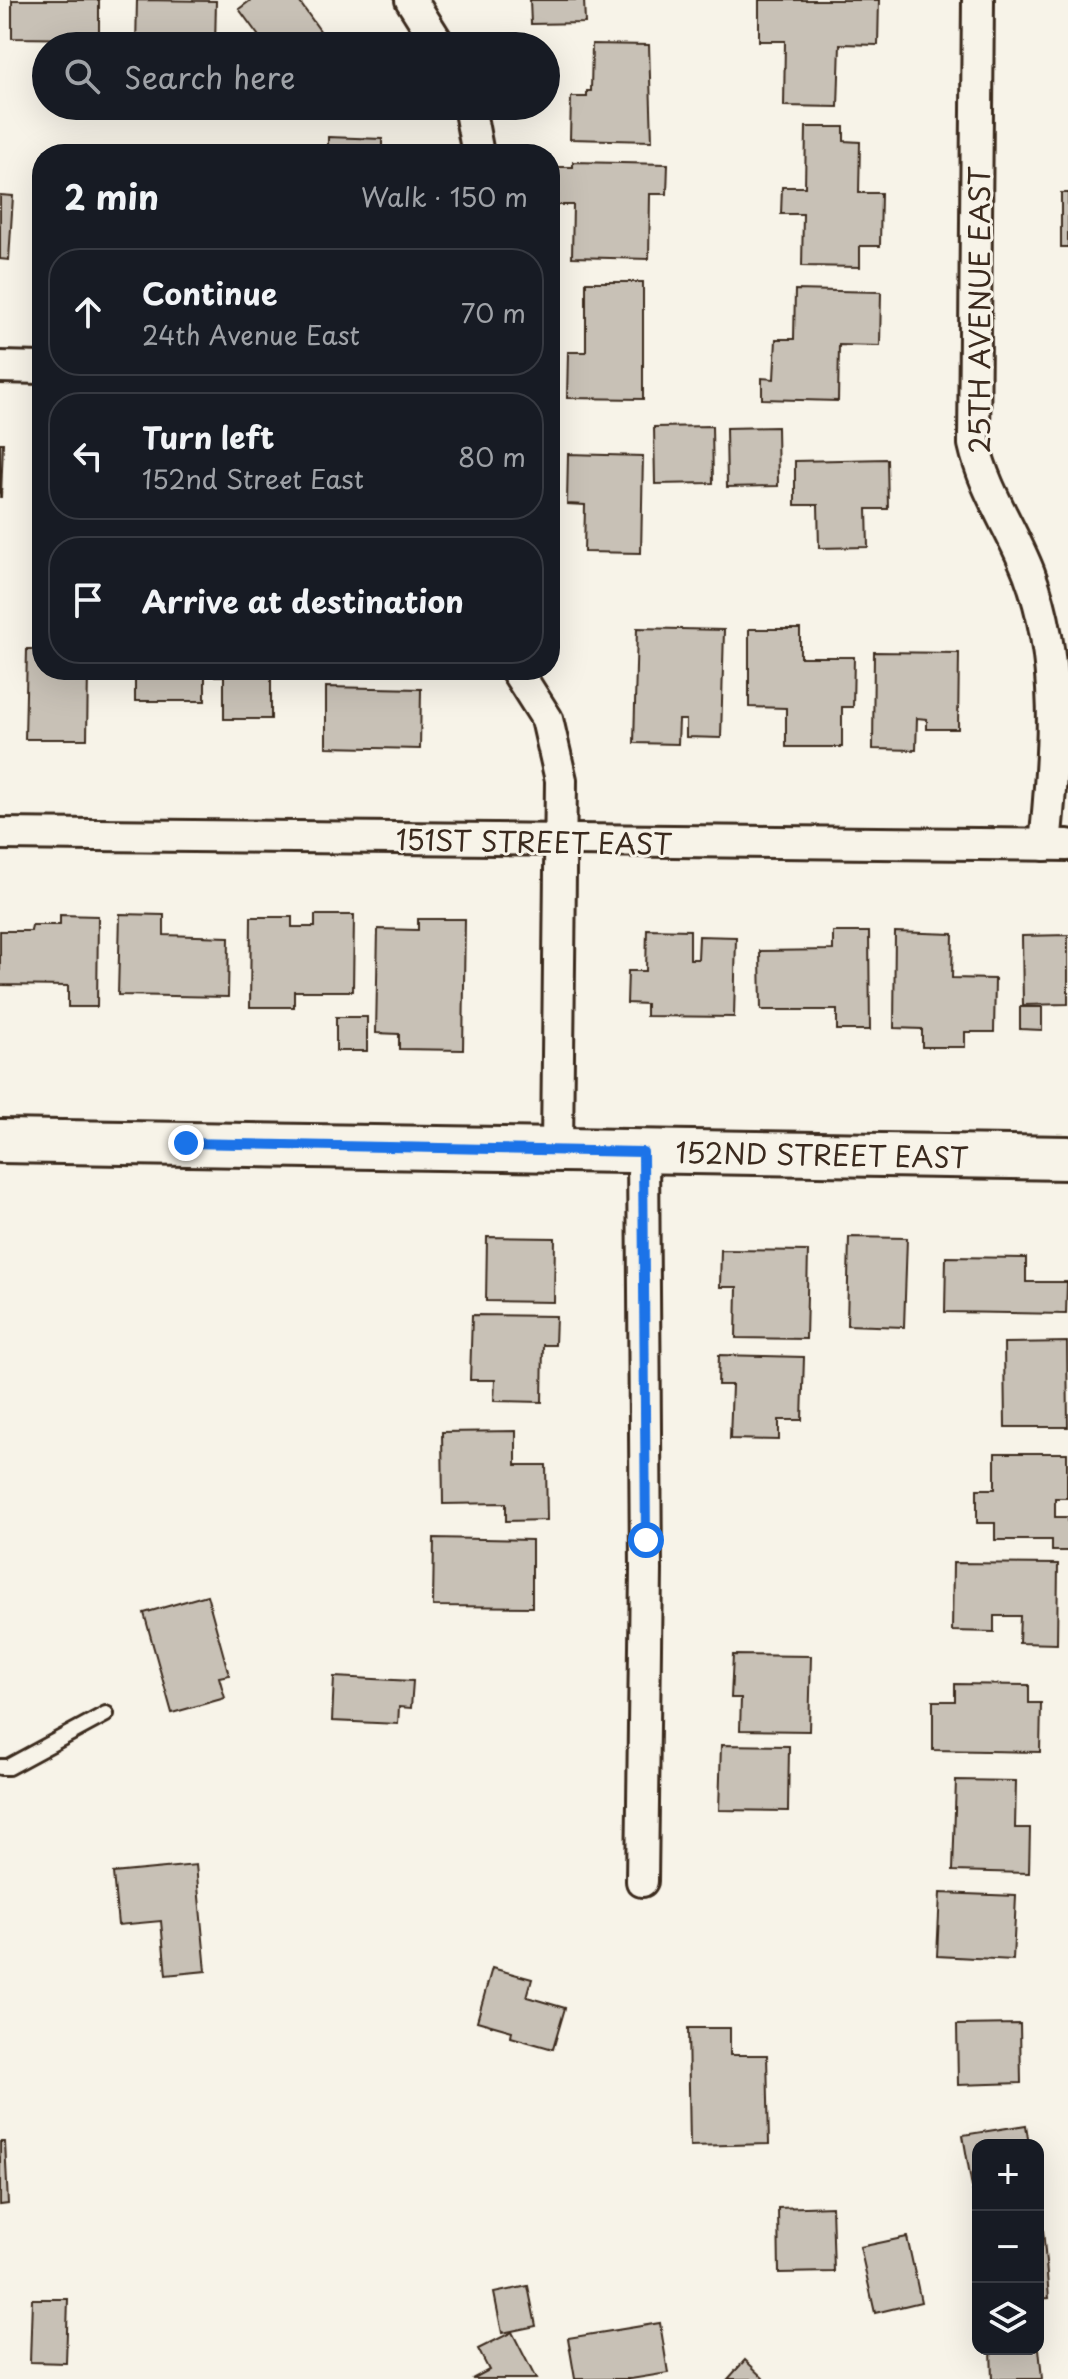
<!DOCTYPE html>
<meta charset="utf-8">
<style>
:root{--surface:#171b24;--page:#20242c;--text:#f1f3f6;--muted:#9ea1a6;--line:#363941}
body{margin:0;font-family:"Playpen Sans",sans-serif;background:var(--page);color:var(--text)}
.controls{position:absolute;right:24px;bottom:24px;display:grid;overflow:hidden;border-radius:16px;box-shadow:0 8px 32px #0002}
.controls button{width:72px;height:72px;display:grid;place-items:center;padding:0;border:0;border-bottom:2px solid var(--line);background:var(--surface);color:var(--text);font:40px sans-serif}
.stop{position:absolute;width:24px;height:24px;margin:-18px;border:6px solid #1a73e8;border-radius:50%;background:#fff}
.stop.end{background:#1a73e8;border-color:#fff;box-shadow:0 2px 8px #0008}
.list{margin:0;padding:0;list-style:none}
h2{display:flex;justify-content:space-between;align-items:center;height:104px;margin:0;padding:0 32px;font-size:34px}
h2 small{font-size:26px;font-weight:400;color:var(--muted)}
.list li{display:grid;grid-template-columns:52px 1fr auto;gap:24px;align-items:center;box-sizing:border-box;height:128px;margin:0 16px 16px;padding:0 16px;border:2px solid var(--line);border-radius:32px}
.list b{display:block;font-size:30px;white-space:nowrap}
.list p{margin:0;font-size:26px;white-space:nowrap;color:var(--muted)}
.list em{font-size:26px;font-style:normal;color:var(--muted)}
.icon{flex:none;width:44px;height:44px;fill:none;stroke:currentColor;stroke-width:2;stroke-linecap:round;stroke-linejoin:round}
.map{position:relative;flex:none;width:1068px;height:2379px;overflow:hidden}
.search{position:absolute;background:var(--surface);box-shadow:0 8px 32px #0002;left:32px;top:32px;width:528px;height:88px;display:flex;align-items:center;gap:20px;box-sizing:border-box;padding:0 28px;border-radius:44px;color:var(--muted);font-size:30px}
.panel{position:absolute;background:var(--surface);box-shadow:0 8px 32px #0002;left:32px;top:144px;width:528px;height:536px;border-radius:32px}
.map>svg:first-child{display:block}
</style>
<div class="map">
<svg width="1068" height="2379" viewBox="0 0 1068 2379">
<rect width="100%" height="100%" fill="#f7f3e8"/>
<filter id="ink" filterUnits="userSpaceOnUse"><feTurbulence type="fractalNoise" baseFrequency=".0125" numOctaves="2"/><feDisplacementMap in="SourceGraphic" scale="16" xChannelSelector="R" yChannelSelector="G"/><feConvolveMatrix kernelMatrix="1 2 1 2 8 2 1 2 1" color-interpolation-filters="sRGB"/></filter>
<g filter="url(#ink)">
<g fill="#c8c1b6" stroke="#3b2a1e" stroke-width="2">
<polygon points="12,0 99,0 99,39 12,38"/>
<polygon points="137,0 216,1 215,46 136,46"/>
<polygon points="251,0 298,0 331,46 266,46 239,9"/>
<polygon points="530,0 584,0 585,23 531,24"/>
<polygon points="759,0 879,0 878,45 840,44 838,107 784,106 785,41 759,41"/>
<polygon points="592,44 649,45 652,141 570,139 571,97 587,97 587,91 591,91"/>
<polygon points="806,127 844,127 844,141 860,142 859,193 881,193 880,246 860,246 860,267 802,266 803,214 781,214 782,187 805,187"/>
<polygon points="328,137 382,139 382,154 328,154"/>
<polygon points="573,162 668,164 667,194 650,194 649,259 572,257 573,205 550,205 550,167 573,167"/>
<rect x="1061" y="193" width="7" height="54"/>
<polygon points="0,195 13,196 9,260 0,259"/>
<polygon points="586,282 643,282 643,399 567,398 568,352 586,352"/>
<polygon points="795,290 881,292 880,346 839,345 838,401 762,399 762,378 774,379 776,339 794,339"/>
<polygon points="712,426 713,483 655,484 654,427"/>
<polygon points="777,427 778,486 727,487 726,428"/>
<polygon points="0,443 3,443 1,497 0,497"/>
<polygon points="568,454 643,456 641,553 584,552 585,505 567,504"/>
<polygon points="887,459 888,509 867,509 868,547 819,548 818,505 795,505 795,461"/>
<polygon points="637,628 724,630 721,738 686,737 686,720 679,720 678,744 634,743"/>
<polygon points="749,629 800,629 800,657 854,657 853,707 842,707 842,747 786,747 786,708 749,707"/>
<polygon points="27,649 42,649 42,670 88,670 87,739 25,739"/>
<polygon points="874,652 959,653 958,729 927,729 927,719 917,718 916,750 873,749"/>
<polygon points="135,670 271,670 271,719 224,719 224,676 205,676 205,701 135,701"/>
<polygon points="326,687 421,689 420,749 326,747"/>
<polygon points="120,914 164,915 164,935 229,937 228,997 118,995"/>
<polygon points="60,915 98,916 97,1007 68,1007 68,986 0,985 0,931 31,931 32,925 60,925"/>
<polygon points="315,915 354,915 353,991 294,991 294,1007 250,1007 251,917 292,917 292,927 315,927"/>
<polygon points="418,919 465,919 463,1050 399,1049 399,1034 376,1033 378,929 418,930"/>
<polygon points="647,929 690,930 690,959 698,959 699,936 736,937 734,1017 646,1016 646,1004 627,1003 628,971 646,971"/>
<polygon points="833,932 869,932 870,1030 837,1030 837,1010 761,1010 760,951 833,950"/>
<polygon points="895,932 953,934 952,978 995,979 994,1032 965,1032 965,1047 922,1047 922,1029 894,1028"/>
<polygon points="1068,935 1068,1004 1023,1005 1022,936"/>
<polygon points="1020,1007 1042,1007 1042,1030 1020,1029"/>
<rect x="336" y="1017" width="31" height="34"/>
<polygon points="487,1237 555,1238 554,1302 486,1301"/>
<polygon points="849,1237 907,1238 904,1327 847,1325"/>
<polygon points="721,1250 808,1251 806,1339 736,1338 737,1287 720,1287"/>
<polygon points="946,1257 1026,1258 1026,1282 1067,1282 1066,1314 945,1312"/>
<polygon points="472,1315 556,1316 555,1345 543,1345 542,1402 494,1401 495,1380 470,1380"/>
<polygon points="1067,1342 1068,1427 1005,1427 1004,1343"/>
<polygon points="719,1355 804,1357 802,1420 779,1420 779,1440 730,1439 732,1385 718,1385"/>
<polygon points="516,1431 516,1465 546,1465 547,1520 506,1521 506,1503 443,1504 442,1432"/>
<polygon points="995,1453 1067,1453 1067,1498 1055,1498 1055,1517 1068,1517 1068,1551 1052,1551 1052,1540 995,1540 995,1523 977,1523 977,1489 995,1489"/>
<polygon points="434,1538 532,1540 532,1607 433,1606"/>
<polygon points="953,1563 1058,1564 1057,1644 1019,1643 1020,1616 994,1616 994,1632 952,1631"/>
<polygon points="207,1595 229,1675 219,1677 225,1698 172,1713 144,1613"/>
<polygon points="733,1655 811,1656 809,1731 740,1730 741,1698 731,1698"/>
<polygon points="334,1677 413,1681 411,1708 399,1707 398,1724 332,1721"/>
<polygon points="955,1684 1029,1685 1029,1703 1041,1703 1040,1752 933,1750 933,1701 955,1701"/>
<polygon points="721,1745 789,1746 788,1811 719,1810"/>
<polygon points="956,1780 1016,1781 1015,1828 1030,1828 1029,1873 953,1871"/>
<polygon points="196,1865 206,1971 166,1975 161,1921 118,1925 113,1873"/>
<polygon points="940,1893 1016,1896 1013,1960 937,1956"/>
<polygon points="492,1968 532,1979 527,1997 565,2008 553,2049 511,2037 512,2031 477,2021"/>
<polygon points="1020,2024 1021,2083 958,2085 957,2025"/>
<polygon points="688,2028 730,2028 730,2055 767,2055 769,2144 690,2146"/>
<polygon points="1026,2125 1029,2145 978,2145 978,2192 973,2193 963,2135"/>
<polygon points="0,2142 5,2142 8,2204 0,2205"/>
<polygon points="832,2206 834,2272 779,2273 778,2208"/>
<polygon points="1038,2229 1043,2229 1049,2298 1038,2299"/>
<polygon points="907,2237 921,2302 875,2313 860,2247"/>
<polygon points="528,2286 536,2326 502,2333 494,2293"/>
<polygon points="32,2299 68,2299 66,2363 30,2362"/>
<polygon points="660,2323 668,2373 631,2379 575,2379 568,2338"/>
<polygon points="512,2332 536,2379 472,2379 489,2370 478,2349"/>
<polygon points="1038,2338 1042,2379 992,2379 991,2349 1038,2349"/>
<polygon points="745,2360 765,2379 728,2379"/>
</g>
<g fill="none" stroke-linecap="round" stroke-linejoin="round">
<defs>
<polyline id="lane" points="0,1767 8,1767 106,1714"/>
<g id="street">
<polyline points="411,0 440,46"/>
<path d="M978,0L974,444C984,490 1012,529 1029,573C1062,660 1054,754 1045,845"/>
<polyline points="469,106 478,154"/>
<polyline points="0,367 42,368"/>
<polyline points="516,670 547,719 561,780 557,1147"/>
<polyline points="0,834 1068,845"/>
<polyline points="642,1881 646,1570 643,1152"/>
</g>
<polyline id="secondary" points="0,1141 1068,1158"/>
</defs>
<use href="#lane" stroke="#3b2a1e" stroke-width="20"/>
<use href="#street" stroke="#3b2a1e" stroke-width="36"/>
<use href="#secondary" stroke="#3b2a1e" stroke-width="48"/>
<use href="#lane" stroke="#f7f3e8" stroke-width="14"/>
<use href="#street" stroke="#f7f3e8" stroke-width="30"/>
<use href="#secondary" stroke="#f7f3e8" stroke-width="42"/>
</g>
</g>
<g fill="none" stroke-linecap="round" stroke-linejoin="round" filter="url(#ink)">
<polyline stroke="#1a73e8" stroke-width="10" points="186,1143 643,1152 646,1540"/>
</g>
<g text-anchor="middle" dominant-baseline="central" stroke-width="6" stroke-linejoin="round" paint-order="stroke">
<g font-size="28" fill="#3b2a1e" stroke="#f7f3e8">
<text transform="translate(978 310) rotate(-90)">25TH AVENUE EAST</text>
<text transform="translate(534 841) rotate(1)">151ST STREET EAST</text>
<text transform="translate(822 1154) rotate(1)">152ND STREET EAST</text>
</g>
</g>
</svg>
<div class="controls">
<button>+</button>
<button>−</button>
<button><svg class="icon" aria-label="layers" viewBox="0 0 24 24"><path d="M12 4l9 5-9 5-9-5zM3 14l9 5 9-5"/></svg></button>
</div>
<div class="stop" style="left:646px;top:1540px"></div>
<div class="stop end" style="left:186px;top:1143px"></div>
<div class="search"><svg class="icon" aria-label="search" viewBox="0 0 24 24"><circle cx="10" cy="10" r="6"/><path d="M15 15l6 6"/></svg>Search here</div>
<section class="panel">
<h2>2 min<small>Walk · 150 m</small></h2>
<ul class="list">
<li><svg class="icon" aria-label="ahead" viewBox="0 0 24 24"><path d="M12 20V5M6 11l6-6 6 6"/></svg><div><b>Continue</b><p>24th Avenue East</p></div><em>70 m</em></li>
<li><svg class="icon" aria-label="left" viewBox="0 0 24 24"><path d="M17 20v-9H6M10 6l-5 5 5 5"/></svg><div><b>Turn left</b><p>152nd Street East</p></div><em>80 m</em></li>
<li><svg class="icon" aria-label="arrive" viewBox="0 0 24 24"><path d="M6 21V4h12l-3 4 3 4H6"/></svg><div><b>Arrive at destination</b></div></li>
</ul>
</section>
</div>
